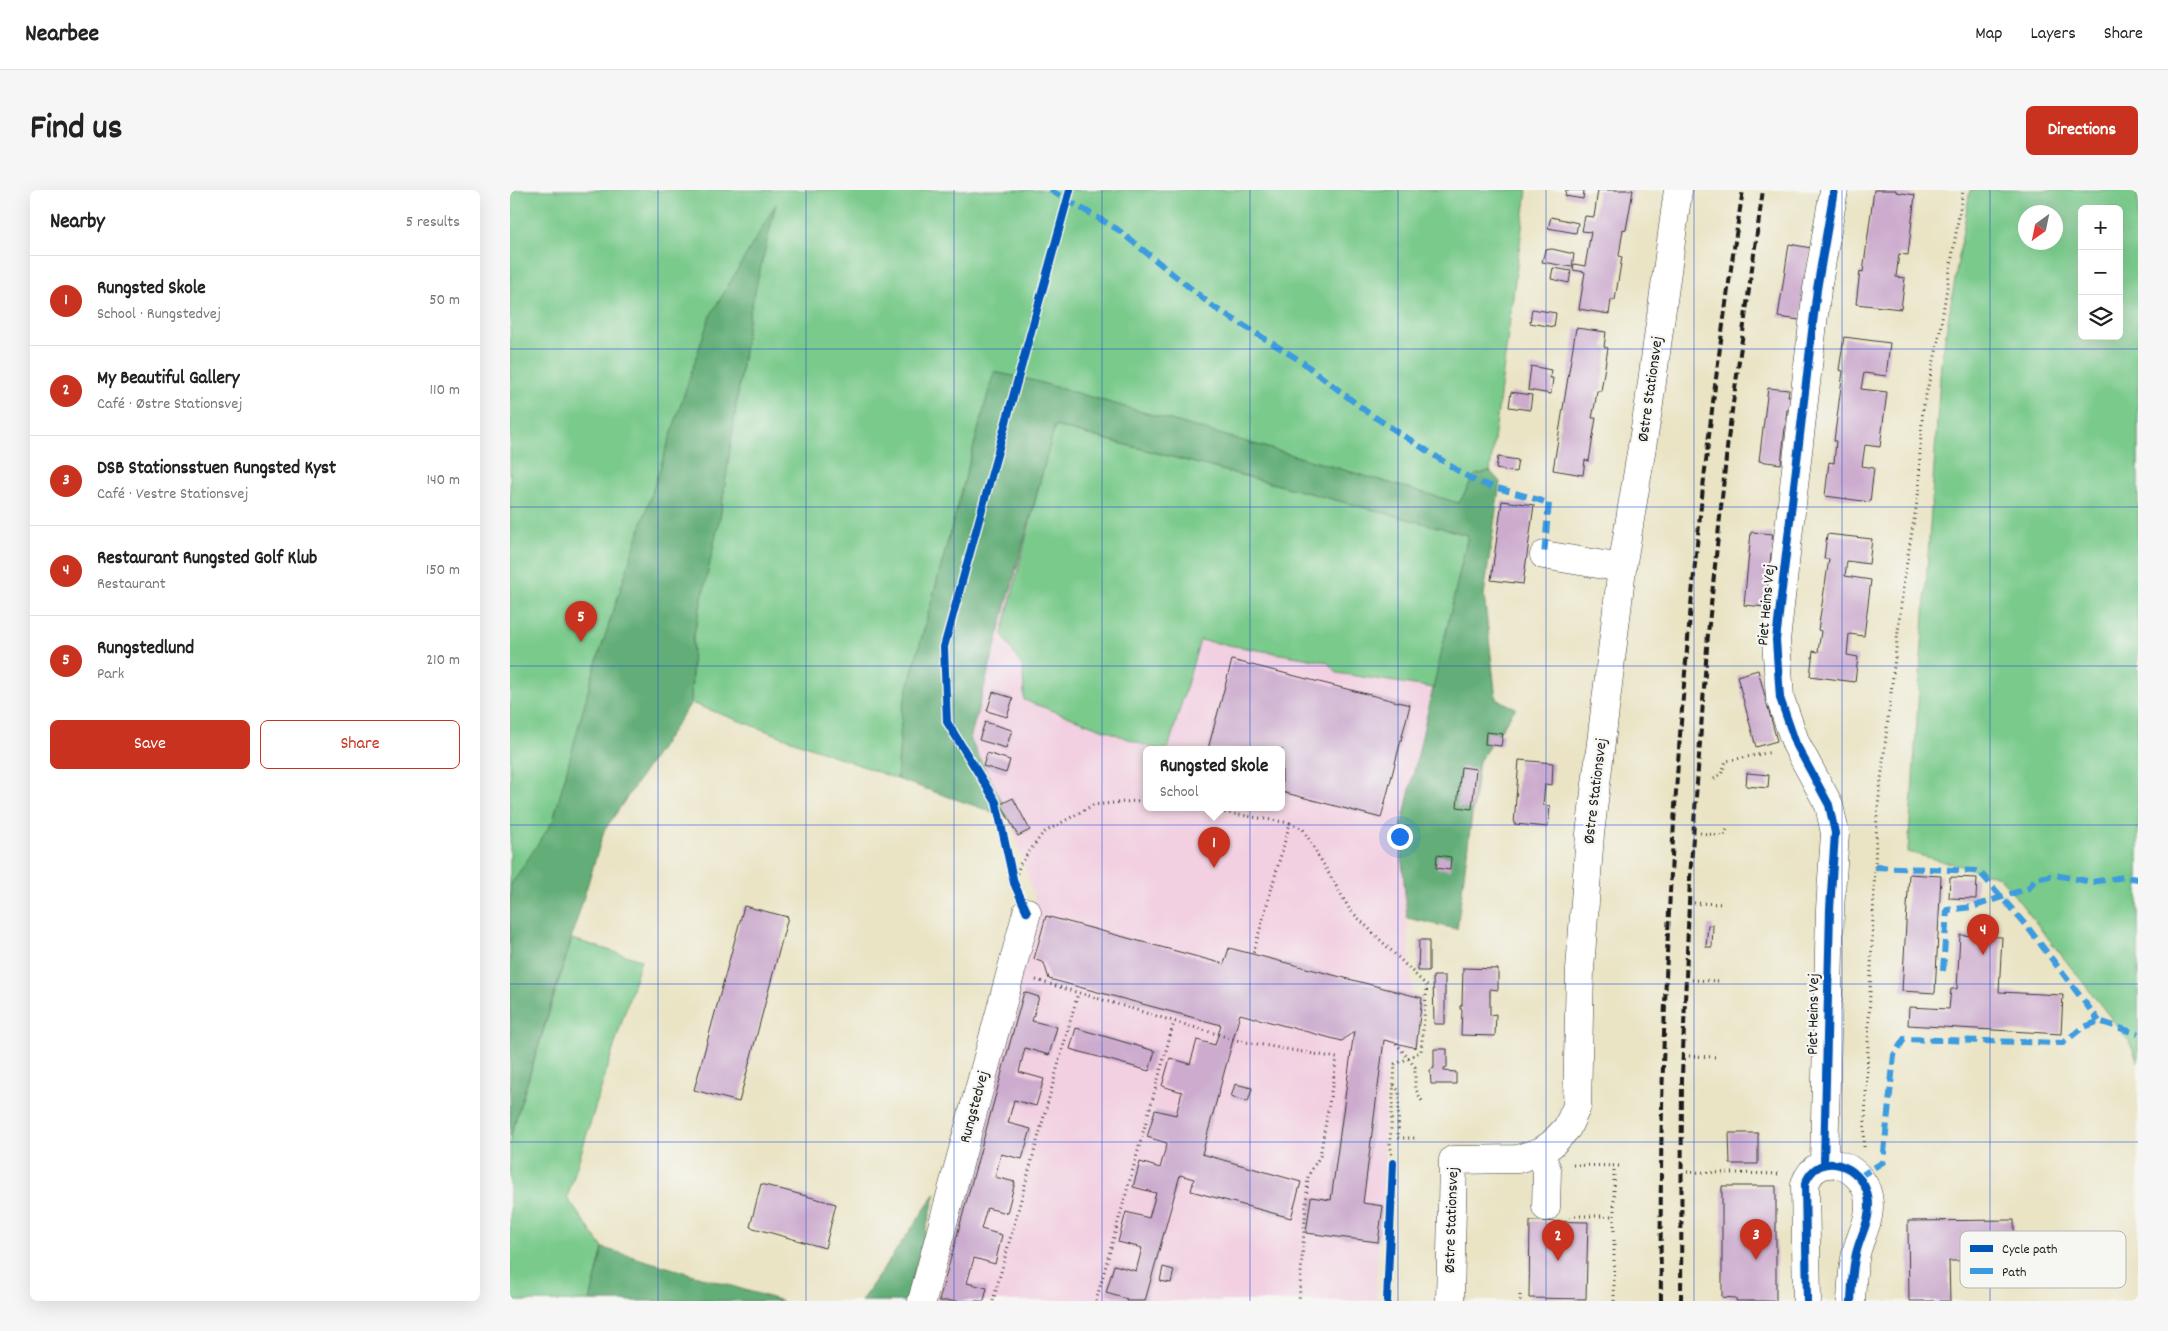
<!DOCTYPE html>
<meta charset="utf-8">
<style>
:root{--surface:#fff;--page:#f6f6f6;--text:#222;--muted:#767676;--line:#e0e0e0;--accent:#c8321e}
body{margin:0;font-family:Dekko,sans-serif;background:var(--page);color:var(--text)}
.controls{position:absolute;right:15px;top:15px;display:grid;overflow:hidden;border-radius:8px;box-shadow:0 5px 20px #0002}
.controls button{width:45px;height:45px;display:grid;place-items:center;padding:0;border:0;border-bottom:1px solid var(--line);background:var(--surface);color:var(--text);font:25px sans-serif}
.compass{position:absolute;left:1508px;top:15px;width:45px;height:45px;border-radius:50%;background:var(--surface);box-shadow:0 5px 20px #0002;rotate:213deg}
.you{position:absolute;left:889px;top:646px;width:18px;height:18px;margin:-12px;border:4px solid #fff;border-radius:50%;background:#1a73e8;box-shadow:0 0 0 8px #1a73e833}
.badge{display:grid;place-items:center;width:32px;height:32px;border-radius:50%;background:var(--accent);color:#fff;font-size:16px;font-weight:700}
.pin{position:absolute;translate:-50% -41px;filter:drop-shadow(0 1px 2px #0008)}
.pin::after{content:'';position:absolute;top:26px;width:18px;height:15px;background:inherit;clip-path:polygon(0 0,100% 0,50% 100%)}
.popup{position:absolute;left:633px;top:556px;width:142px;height:65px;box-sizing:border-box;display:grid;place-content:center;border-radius:8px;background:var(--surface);filter:drop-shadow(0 1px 4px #0005);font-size:16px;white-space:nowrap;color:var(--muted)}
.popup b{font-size:19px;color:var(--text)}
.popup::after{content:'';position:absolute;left:50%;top:100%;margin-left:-10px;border:10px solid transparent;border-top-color:var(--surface)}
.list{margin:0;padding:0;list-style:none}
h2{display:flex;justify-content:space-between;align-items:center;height:65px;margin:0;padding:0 20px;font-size:21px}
h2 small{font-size:16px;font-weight:400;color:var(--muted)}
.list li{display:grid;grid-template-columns:32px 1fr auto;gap:15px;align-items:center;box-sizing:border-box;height:90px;padding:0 20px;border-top:1px solid var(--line)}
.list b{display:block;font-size:19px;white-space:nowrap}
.list p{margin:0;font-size:16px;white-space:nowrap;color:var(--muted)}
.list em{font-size:16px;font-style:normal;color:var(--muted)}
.actions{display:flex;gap:10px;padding:15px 20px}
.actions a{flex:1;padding:11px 0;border:1px solid var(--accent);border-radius:8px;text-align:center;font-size:18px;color:var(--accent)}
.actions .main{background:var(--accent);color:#fff}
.icon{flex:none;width:28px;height:28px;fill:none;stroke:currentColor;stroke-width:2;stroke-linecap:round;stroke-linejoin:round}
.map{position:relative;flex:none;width:1628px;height:1111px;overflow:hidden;border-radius:8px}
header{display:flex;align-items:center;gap:30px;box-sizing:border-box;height:70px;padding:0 25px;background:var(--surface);border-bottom:1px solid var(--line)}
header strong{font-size:24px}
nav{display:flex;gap:28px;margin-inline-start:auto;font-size:18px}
.intro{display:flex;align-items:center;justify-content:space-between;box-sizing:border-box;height:120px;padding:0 30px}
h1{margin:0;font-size:35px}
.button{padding:12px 22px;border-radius:8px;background:var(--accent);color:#fff;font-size:18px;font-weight:700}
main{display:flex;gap:30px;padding:0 30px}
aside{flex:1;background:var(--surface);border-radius:8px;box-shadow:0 5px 20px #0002}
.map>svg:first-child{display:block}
</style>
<header>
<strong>Nearbee</strong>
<nav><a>Map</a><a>Layers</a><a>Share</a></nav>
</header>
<div class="intro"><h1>Find us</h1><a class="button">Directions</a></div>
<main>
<aside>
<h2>Nearby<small>5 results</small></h2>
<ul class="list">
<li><span class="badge">1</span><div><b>Rungsted Skole</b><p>School · Rungstedvej</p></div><em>50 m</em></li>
<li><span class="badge">2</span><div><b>My Beautiful Gallery</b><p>Café · Østre Stationsvej</p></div><em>110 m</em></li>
<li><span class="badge">3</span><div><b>DSB Stationsstuen Rungsted Kyst</b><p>Café · Vestre Stationsvej</p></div><em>140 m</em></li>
<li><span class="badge">4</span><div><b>Restaurant Rungsted Golf Klub</b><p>Restaurant</p></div><em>150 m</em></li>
<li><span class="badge">5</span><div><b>Rungstedlund</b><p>Park</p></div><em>210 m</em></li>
</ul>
<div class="actions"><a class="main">Save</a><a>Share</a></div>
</aside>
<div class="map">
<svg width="1628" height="1111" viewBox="0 0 1628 1111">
<rect width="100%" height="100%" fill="#f6f6f2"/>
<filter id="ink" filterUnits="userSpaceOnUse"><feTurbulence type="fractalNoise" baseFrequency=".02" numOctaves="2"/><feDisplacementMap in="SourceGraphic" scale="10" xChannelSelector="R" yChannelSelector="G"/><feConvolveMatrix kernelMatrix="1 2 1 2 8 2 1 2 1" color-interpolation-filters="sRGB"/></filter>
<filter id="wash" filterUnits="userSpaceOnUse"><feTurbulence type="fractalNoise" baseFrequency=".0096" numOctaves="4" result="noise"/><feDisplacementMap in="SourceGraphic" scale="20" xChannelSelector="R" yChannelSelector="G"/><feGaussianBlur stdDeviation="1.12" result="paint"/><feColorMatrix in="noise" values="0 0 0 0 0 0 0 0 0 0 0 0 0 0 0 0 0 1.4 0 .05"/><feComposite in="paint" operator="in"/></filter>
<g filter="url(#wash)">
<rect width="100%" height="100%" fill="#eae4c5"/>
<path fill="#f2cfe1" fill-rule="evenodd" d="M544,235L960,343L890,643L907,857L876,878L873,1016L868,1052L866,1111H423L526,712L500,628L460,549ZM636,559H772V617H636Z"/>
<g fill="#7aca8c" stroke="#4b7354" fill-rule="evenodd">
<polygon points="0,0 1017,0 980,281 965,285 949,313 521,190 484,182 392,520 387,589 181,513 183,449 211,322 234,161 0,905"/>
<path d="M1460,0H1628V872L1619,851L1490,687L1398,662L1431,172ZM1572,19H1609V146H1572ZM1516,22H1546V52H1516Z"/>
<polygon points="544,236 958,345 924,498 827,483 817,472 690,450 658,559 645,559 514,510 513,478 492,444"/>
<polygon points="62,749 131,770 57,1008 93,1058 80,1111 0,1111 0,948"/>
</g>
<g fill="#63ae78" stroke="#40654a">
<polygon points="266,14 239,126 211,322 183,449 181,513 94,641 0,948 0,696 43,631 83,483 199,128"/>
<polygon points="484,182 521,190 949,313 965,285 980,281 990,292 974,405 986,509 1006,518 969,571 947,739 897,728 890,643 958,345 545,236 460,549 500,628 387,589 392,520"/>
<polygon points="426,1003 396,1111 351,1111"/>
<polygon points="93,1058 272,1111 80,1111"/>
</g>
<g id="blocks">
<g fill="#ccabce">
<polygon points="1056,0 1074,0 1073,9 1055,6"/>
<polygon points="1088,0 1123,0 1116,40 1113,39 1109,66 1112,67 1105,110 1101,110 1099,124 1069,119 1075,82 1063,80 1064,74 1075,76 1081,42 1072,41 1075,26 1084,27"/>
<polygon points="1364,0 1386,0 1386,2 1405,5 1398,65 1389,64 1386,87 1395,88 1391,119 1346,114 1350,81 1353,82"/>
<polygon points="1041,27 1068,33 1066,43 1038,38"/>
<polygon points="1279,54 1301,58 1290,130 1268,127"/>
<polygon points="1042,59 1064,64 1062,77 1032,72 1035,60"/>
<polygon points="1043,78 1061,81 1059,93 1041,89"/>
<polygon points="1022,119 1046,123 1044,137 1020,133"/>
<polygon points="1066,138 1096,142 1094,157 1098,158 1091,201 1087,201 1085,214 1082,228 1086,228 1079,271 1075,270 1073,285 1043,280"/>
<polygon points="1334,147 1380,153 1376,186 1354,183 1351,199 1377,202 1370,257 1355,255 1352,276 1364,278 1360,312 1315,306 1319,272 1324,273 1326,251 1324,251 1333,181 1329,180"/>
<polygon points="1021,176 1041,180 1040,188 1043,188 1041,204 1018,200"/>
<polygon points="1258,198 1279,200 1278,206 1282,206 1280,220 1277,220 1271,274 1249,271"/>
<polygon points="1001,202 1022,205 1020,220 999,217"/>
<polygon points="988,267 1008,270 1006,282 986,279"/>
<polygon points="992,311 1024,315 1013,394 981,390"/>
<polygon points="1241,342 1263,344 1262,349 1265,350 1264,363 1261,363 1256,417 1234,415"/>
<polygon points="1317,344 1362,349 1359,374 1337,371 1335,386 1361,390 1354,446 1339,444 1337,465 1348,467 1345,492 1300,486 1303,461 1308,462 1311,441 1308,440 1319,369 1314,369"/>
<polygon points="722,470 900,515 871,628 772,602 772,559 698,559"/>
<polygon points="1248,480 1267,551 1246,557 1227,486"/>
<polygon points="483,502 503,508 497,527 477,521"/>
<polygon points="475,532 502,540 496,558 469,550"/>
<polygon points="976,542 993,544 991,556 975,554"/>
<polygon points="477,563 500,570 496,583 473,576"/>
<polygon points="1009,570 1043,573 1042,595 1035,594 1033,615 1040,616 1038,637 1004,634"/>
<polygon points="951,577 966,579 962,619 947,617"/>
<polygon points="1237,583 1259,585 1258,598 1236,596"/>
<polygon points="503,608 520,640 508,646 491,614"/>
<polygon points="927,665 941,667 940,680 926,678"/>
<polygon points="1399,684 1431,686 1425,803 1392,801"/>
<polygon points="1440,687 1467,688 1466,709 1439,708"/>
<polygon points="234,716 278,727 229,912 184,900"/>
<polygon points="536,726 714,774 719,758 912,808 906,858 874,850 853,1013 873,1016 868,1052 796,1043 801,1007 821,1010 844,841 832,851 730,824 692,964 791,992 781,1028 681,1001 684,989 670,985 635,1111 616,1111 617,1109 596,1103 604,1075 626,1081 632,1058 608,1052 616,1022 639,1028 646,1003 623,997 630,972 650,978 657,953 637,947 645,920 666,925 672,902 652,896 660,868 680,874 687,850 705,855 711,835 539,789 534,773 524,769"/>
<polygon points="1198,735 1203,735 1202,757 1196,757"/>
<polygon points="1450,745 1492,747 1489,802 1553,805 1551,844 1398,835 1399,817 1439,819 1441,799 1447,799"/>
<polygon points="909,750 919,750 919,781 908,781"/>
<polygon points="953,778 988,779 988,800 980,799 980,825 986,824 985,846 951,845 952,819 950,819 950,816 952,815"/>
<polygon points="923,786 935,786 935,834 924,834"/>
<polygon points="514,802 529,807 522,831 547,837 539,865 515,858 509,882 534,889 526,916 504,910 498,933 521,939 512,969 491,964 485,987 505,992 497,1023 477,1018 471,1039 492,1045 485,1074 464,1068 457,1093 477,1098 474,1111 429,1111"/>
<polygon points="566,838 645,861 639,881 560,859"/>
<polygon points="924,859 937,859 937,877 934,878 934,881 946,882 946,894 921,894 920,880 924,878"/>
<polygon points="725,894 742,898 738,912 721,907"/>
<polygon points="1219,943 1248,943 1248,974 1220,974"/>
<polygon points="251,994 326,1014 315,1058 240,1037"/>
<polygon points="1212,996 1266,996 1266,1111 1226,1111 1226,1108 1212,1107"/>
<polygon points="1504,1030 1505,1070 1439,1071 1440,1111 1399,1111 1398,1031"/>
<polygon points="1020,1031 1078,1032 1076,1109 1019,1108"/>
<polygon points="653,1077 664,1080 661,1093 650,1091"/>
</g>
</g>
</g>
<g filter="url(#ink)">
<use href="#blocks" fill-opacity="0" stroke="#3b3a35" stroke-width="1"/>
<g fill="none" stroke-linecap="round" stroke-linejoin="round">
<defs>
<g id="minor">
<polyline points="1034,365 1112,378"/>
<polyline points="1030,962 1037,980 1036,1017"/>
<polyline points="1314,974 1320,719 1325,643 1319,615 1286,554 1270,508 1266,450 1307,99 1324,0"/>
<polyline points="412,1111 517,722"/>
<polyline points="940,1111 943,970 1008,969 1032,961 1042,954 1057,938 1067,916 1070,779 1080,644 1112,378 1139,214 1168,0"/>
<path d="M1297,1111L1295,994C1308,958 1352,975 1358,1006C1363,1031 1348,1047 1345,1069C1342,1083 1342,1097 1341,1111"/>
</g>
</defs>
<use href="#minor" stroke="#3b3a35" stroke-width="29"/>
<g stroke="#3b3a35" stroke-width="3" stroke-dasharray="1 4" stroke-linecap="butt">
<polyline points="1204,589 1212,583 1216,571 1262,562"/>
<polyline points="680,617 780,633 743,764"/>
<polyline points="780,633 793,639 840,720 917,796 911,861 897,869 885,874 880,953 883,973"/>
<polyline points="1190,643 1214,646 1218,637"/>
<polyline points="504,693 510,674 533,643 583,615 636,610"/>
<polyline points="1184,713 1214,714"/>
<polyline points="526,790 730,851 827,868 810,966 798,986 789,1111"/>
<polyline points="1182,790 1211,791"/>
<polyline points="886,853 905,877 905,898 913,913"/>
<polyline points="1179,866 1208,867"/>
<polyline points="884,895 889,901 888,948 905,948"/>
<polyline points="1354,957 1367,625 1394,389 1409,300 1410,259 1413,218 1428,153 1453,0"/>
<polyline points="1063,975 1112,976"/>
<polyline points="1177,982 1271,984"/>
<polyline points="1060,1026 1105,1026"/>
<polyline points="483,1111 568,803"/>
<polyline points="586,1111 664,832"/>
<polyline points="1010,1111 1010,1105"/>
<polyline points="1104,1111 1104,976"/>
</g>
<use href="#minor" stroke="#fff" stroke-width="28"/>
<g stroke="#1c1c1c" stroke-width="4" stroke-dasharray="8 4" stroke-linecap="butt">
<path d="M1151,1111C1149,922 1156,734 1170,545C1184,363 1204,181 1233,0"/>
<polyline points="1171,1111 1172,886 1180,688 1198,444 1218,249 1253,0"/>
</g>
<g stroke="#3c9bdf" stroke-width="6" stroke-dasharray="12 6" stroke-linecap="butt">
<polyline points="540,0 607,39 705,118 791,171 857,222 953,284 967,292 1039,313 1034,365"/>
<polyline points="1365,677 1469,681 1519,739 1589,831"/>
<polyline points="1433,781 1437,720 1462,717 1519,698 1525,689 1545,685 1582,692 1614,687 1628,689"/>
<polyline points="1349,987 1373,972 1384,865 1394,849 1553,853 1572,838 1589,831 1628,844"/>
</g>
<defs>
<g id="cycleway">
<polyline points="517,722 504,693 486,612 437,532 434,457 560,0"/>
<polyline points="1314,974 1320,719 1325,643 1319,615 1286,554 1270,508 1266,450 1307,99 1324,0"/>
<polyline points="877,1111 883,973"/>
<path d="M1297,1111L1295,994C1308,958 1352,975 1358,1006C1363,1031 1348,1047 1345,1069C1342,1083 1342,1097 1341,1111"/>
</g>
</defs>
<use href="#cycleway" stroke="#f6f6f2" stroke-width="11"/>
<use href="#cycleway" stroke="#0057b8" stroke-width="8"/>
</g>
</g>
<path fill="none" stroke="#1d4ed8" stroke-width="1" stroke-opacity="0.55" d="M148,0V1111M296,0V1111M444,0V1111M592,0V1111M740,0V1111M888,0V1111M1036,0V1111M1184,0V1111M1332,0V1111M1480,0V1111M0,159H1628M0,317H1628M0,476H1628M0,635H1628M0,794H1628M0,952H1628"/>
<g text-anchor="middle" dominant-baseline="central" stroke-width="4.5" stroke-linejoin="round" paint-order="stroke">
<g font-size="16" fill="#1c1c1c" stroke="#f6f6f2">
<text transform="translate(1141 199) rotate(-82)">Østre Stationsvej</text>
<text transform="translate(1257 415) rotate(-85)">Piet Heins Vej</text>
<text transform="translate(1086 601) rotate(-83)">Østre Stationsvej</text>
<text transform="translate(1304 824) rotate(-89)">Piet Heins Vej</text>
<text transform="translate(465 917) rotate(-75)">Rungstedvej</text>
<text transform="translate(942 1030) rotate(-88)">Østre Stationsvej</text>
</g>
</g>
<rect x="1450" y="1041" width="166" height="57" rx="8" fill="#f6f6f2" stroke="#b5b5b2" stroke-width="1"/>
<rect x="1460" y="1055" width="23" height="7" fill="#0057b8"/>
<rect x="1460" y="1078" width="23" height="6" fill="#3c9bdf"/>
<g font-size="14" fill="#1c1c1c">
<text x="1492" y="1063">Cycle path</text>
<text x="1492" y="1086">Path</text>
</g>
</svg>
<div class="controls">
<button>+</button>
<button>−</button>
<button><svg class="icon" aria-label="layers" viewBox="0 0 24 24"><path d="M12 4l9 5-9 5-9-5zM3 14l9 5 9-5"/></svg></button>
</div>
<svg class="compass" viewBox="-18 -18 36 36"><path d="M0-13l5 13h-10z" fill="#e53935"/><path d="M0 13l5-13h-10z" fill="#767676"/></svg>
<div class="you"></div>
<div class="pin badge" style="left:704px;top:678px">1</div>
<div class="popup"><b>Rungsted Skole</b>School</div>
<div class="pin badge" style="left:1048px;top:1071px">2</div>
<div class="pin badge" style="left:1246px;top:1070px">3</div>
<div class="pin badge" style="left:1473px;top:765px">4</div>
<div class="pin badge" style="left:71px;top:452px">5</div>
</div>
</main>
